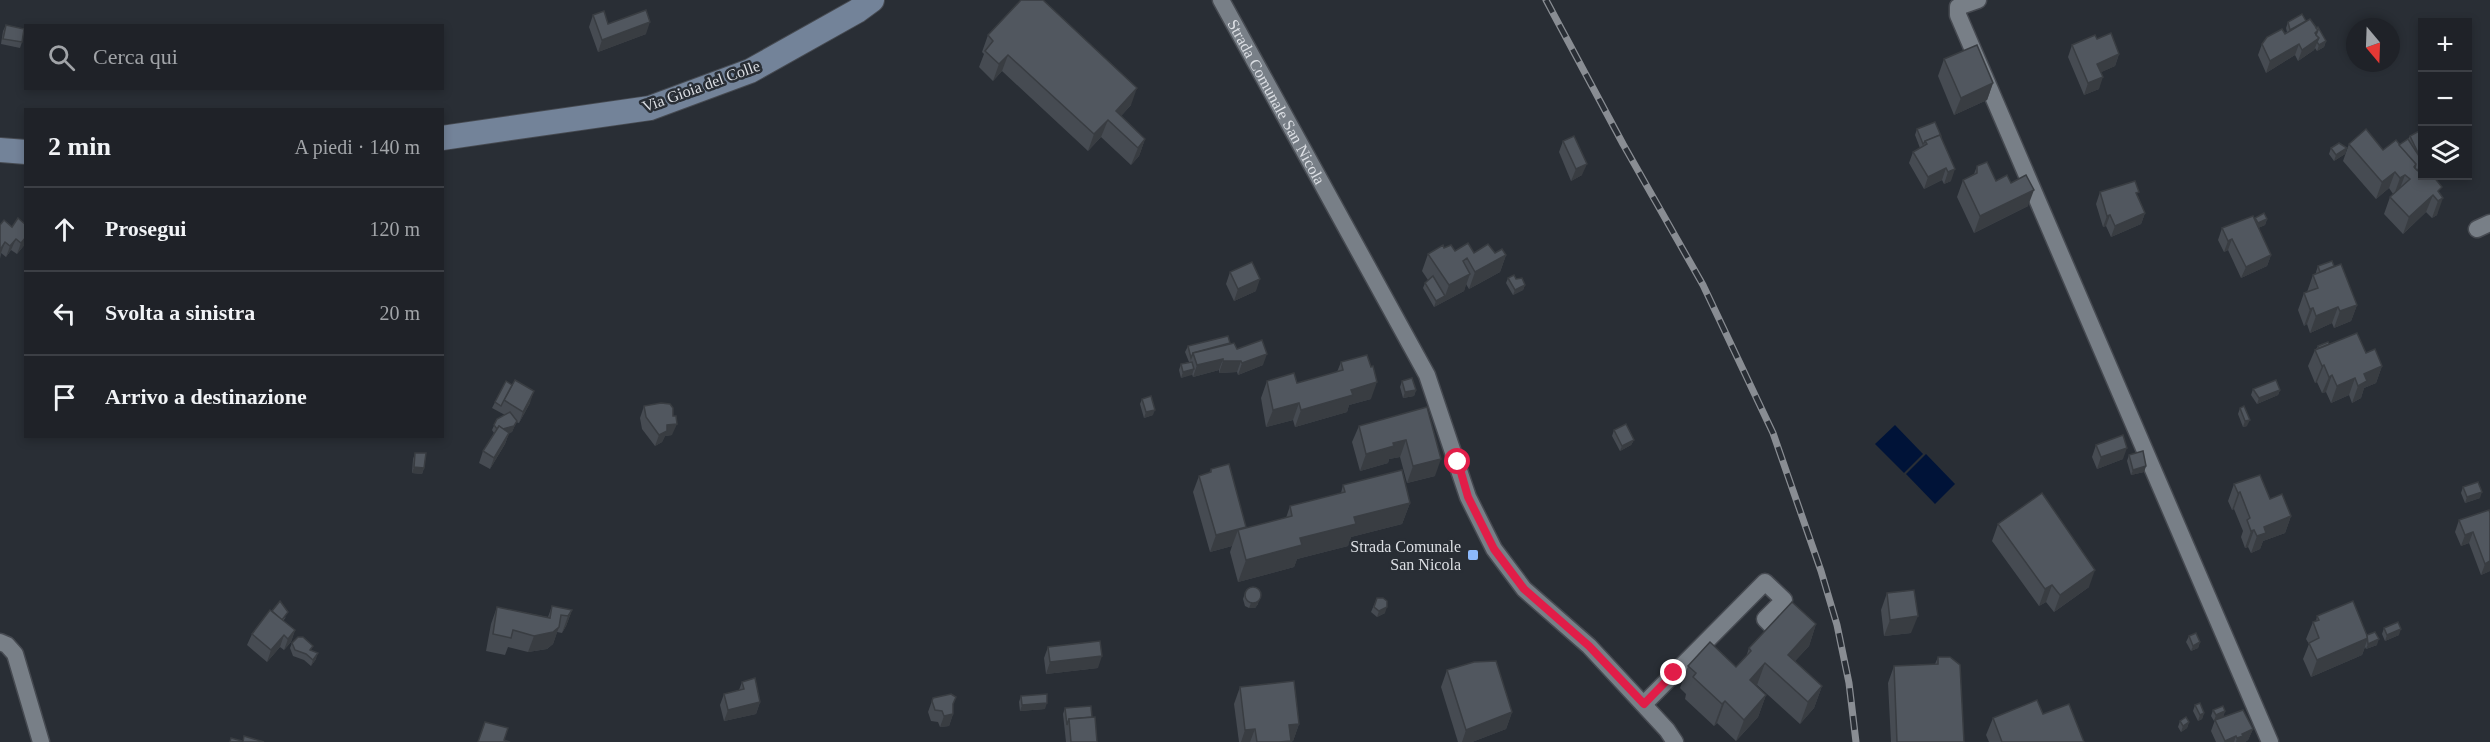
<!DOCTYPE html>
<html lang="it">
<meta charset="utf-8">
<style>
:root{--surface:#1f2228;--page:#2c2f34;--text:#f1f3f6;--muted:#a1a4a8;--line:#3c3f45}
body{margin:0;font-family:Georgia,serif;background:var(--page);color:var(--text)}
.controls{position:absolute;right:18px;top:18px;display:grid;overflow:hidden;border-radius:0px;box-shadow:0 3px 9px #0003}
.controls button{width:54px;height:54px;display:grid;place-items:center;padding:0;border:0;border-bottom:2px solid var(--line);background:var(--surface);color:var(--text);font:30px sans-serif}
.compass{position:absolute;left:2346px;top:18px;width:54px;height:54px;border-radius:50%;background:var(--surface);box-shadow:0 3px 9px #0003;rotate:161deg}
.stop{position:absolute;width:18px;height:18px;margin:-14px;border:4px solid #e11d48;border-radius:50%;background:#fff}
.stop.end{background:#e11d48;border-color:#fff;box-shadow:0 2px 6px #0008}
.list{margin:0;padding:0;list-style:none}
h2{display:flex;justify-content:space-between;align-items:center;height:78px;margin:0;padding:0 24px;font-size:26px}
h2 small{font-size:20px;font-weight:400;color:var(--muted)}
.list li{display:grid;grid-template-columns:39px 1fr auto;gap:18px;align-items:center;box-sizing:border-box;height:84px;padding:0 24px;border-top:2px solid var(--line)}
.list b{display:block;font-size:22px;white-space:nowrap}
.list em{font-size:20px;font-style:normal;color:var(--muted)}
.icon{flex:none;width:33px;height:33px;fill:none;stroke:currentColor;stroke-width:2;stroke-linecap:round;stroke-linejoin:round}
.map{position:relative;flex:none;width:2490px;height:742px;overflow:hidden}
.search{position:absolute;background:var(--surface);box-shadow:0 3px 9px #0003;left:24px;top:24px;width:420px;height:66px;display:flex;align-items:center;gap:15px;box-sizing:border-box;padding:0 21px;border-radius:0px;color:var(--muted);font-size:22px}
.panel{position:absolute;background:var(--surface);box-shadow:0 3px 9px #0003;left:24px;top:108px;width:420px;height:330px;border-radius:0px}
.map>svg:first-child{display:block}
</style>
<div class="map">
<svg width="2490" height="742" viewBox="0 0 2490 742">
<rect width="100%" height="100%" fill="#292e35"/>
<g fill="#001338">
<polygon points="1895,425 1923,454 1904,473 1875,444"/>
<polygon points="1926,454 1955,484 1935,504 1906,474"/>
</g>
<g fill="none" stroke-linecap="round" stroke-linejoin="round">
<defs>
<g id="minor">
<path id="s1" d="M1221,0L1427,375L1468,497L1494,549L1524,589L1589,646L1667,730L1675,742"/>
<polyline points="1978,0 1958,7 1958,15 2270,742"/>
<polyline points="2477,229 2490,223"/>
<polyline points="0,642 7,645 15,654 41,742"/>
<polyline points="1644,704 1765,582 1784,600 1765,619 1777,631"/>
</g>
<g id="secondary">
<polyline points="442,138 650,108 750,71 857,11 872,0"/>
<polyline points="0,150 26,152"/>
</g>
</defs>
<use href="#minor" stroke="#464a51" stroke-width="19"/>
<use href="#secondary" stroke="#464a51" stroke-width="26"/>
<use href="#minor" stroke="#787f87" stroke-width="16"/>
<use href="#secondary" stroke="#738399" stroke-width="24"/>
<defs>
<polyline id="rail" points="1546,0 1623,144 1703,285 1773,433 1821,571 1837,625 1849,683 1856,742"/>
</defs>
<use href="#rail" stroke="#898d93" stroke-width="7"/>
<use href="#rail" stroke="#292e35" stroke-width="4.5" stroke-dasharray="14" stroke-linecap="butt"/>
</g>
<g fill="#464b52">
<polygon points="593,15 608,24 646,34 598,52 589,27"/>
<polygon points="2306,21 2316,28 2326,41 2324,47 2317,51 2315,48 2314,50 2298,61 2295,55 2266,73 2258,55 2262,44 2287,32 2286,28 2288,22"/>
<polygon points="6,25 22,42 20,48 1,44 3,31"/>
<polygon points="988,35 1131,105 1121,116 1145,139 1139,156 1131,165 1101,137 1088,151 1002,71 993,81 979,67 984,54 982,52"/>
<polygon points="2097,39 2119,54 2115,66 2101,72 2099,89 2084,95 2068,57 2072,45"/>
<polygon points="1944,59 1993,83 1987,100 1954,115 1938,76"/>
<polygon points="1917,129 1941,136 1951,181 1944,184 1942,180 1924,189 1909,163 1913,152 1920,148 1915,135"/>
<polygon points="2419,131 2422,176 2440,194 2437,215 2432,218 2426,212 2403,234 2384,214 2390,197 2393,194 2389,188 2376,199 2343,161 2349,144 2383,150 2399,145 2408,139 2410,136"/>
<polygon points="1563,141 1582,175 1571,181 1559,152"/>
<polygon points="2331,148 2347,148 2345,154 2334,161 2329,154"/>
<polygon points="1977,166 1996,181 2011,183 2028,206 1974,233 1957,197 1963,180 1974,174"/>
<polygon points="2100,192 2138,196 2145,213 2141,224 2111,237 2106,226 2103,227 2096,204"/>
<polygon points="2255,218 2267,219 2265,225 2258,228 2271,255 2267,266 2241,278 2228,250 2224,252 2218,240 2222,228 2254,220"/>
<polygon points="0,225 26,243 17,254 11,250 6,257 1,253 0,259"/>
<polygon points="1455,251 1495,253 1506,255 1500,272 1469,289 1466,284 1464,291 1434,307 1423,288 1425,283 1428,280 1422,271 1428,254"/>
<polygon points="2318,266 2334,266 2357,305 2351,321 2334,328 2332,323 2310,333 2307,324 2304,326 2298,310 2304,293 2307,292 2313,275 2316,273 2316,272"/>
<polygon points="1230,272 1256,291 1234,301 1226,284"/>
<polygon points="1508,278 1516,279 1525,285 1523,290 1513,295 1506,283"/>
<polygon points="1230,343 1237,349 1263,365 1238,375 1237,372 1219,373 1219,370 1193,377 1192,374 1181,378 1179,370 1181,364 1189,362 1185,352 1188,346"/>
<polygon points="2329,344 2366,353 2382,366 2376,383 2364,388 2361,398 2352,403 2349,395 2331,403 2326,392 2322,393 2317,382 2315,383 2308,366 2315,350 2317,348 2318,346"/>
<polygon points="1341,362 1371,399 1349,405 1347,412 1295,427 1293,420 1266,427 1261,398 1267,381 1297,383 1337,372"/>
<polygon points="506,381 530,403 519,423 516,422 512,432 509,433 505,444 490,469 479,463 483,451 494,433 492,430 497,419 505,415 492,408"/>
<polygon points="1402,381 1416,390 1414,396 1403,398 1400,387"/>
<polygon points="2253,389 2280,390 2278,395 2257,404 2251,395"/>
<polygon points="1142,399 1153,415 1144,418 1140,404"/>
<polygon points="644,406 672,435 665,436 662,442 655,446 642,429 640,418"/>
<polygon points="1427,407 1435,476 1407,483 1400,457 1389,459 1388,463 1360,471 1352,442 1359,426"/>
<polygon points="2240,408 2247,426 2243,427 2238,414"/>
<polygon points="1614,430 1634,440 1631,445 1620,451 1612,436"/>
<polygon points="2096,445 2123,459 2097,469 2092,457"/>
<polygon points="415,453 424,468 422,474 412,473 413,459"/>
<polygon points="2129,455 2146,466 2144,472 2131,475 2127,461"/>
<polygon points="1211,469 1246,528 1286,518 1290,506 1341,493 1343,485 1410,503 1402,524 1351,537 1348,546 1297,559 1294,567 1238,582 1230,552 1232,546 1210,552 1193,492 1199,476 1209,473"/>
<polygon points="2234,484 2270,499 2291,516 2285,533 2263,541 2260,549 2251,553 2248,547 2245,548 2241,537 2243,531 2234,509 2232,510 2228,501"/>
<polygon points="2463,487 2480,498 2465,503 2461,493"/>
<polygon points="2490,513 2490,571 2481,575 2469,543 2461,546 2455,532 2459,520"/>
<polygon points="1998,524 2089,587 2054,612 2046,602 2039,606 1992,541"/>
<polygon points="1245,593 1258,604 1255,608 1249,608 1245,606 1243,599"/>
<polygon points="1887,593 1911,633 1884,636 1881,610"/>
<polygon points="1377,598 1385,613 1377,617 1371,612"/>
<polygon points="552,606 572,610 566,626 562,633 557,632 553,644 547,649 528,652 508,647 505,655 486,651 491,624 497,607 548,617"/>
<polygon points="2317,616 2367,635 2377,645 2366,649 2365,647 2362,655 2311,677 2303,659 2309,644 2306,639 2313,622 2316,621"/>
<polygon points="286,617 283,621 295,630 291,642 284,650 280,647 267,662 247,645 252,634"/>
<polygon points="1816,624 1809,646 1795,661 1822,686 1814,708 1800,724 1757,685 1756,686 1766,695 1758,717 1736,741 1717,723 1714,726 1685,699 1686,694 1680,688 1688,666 1736,667 1746,657 1749,648"/>
<polygon points="2384,628 2399,635 2385,641 2382,634"/>
<polygon points="2189,636 2200,642 2198,648 2191,651 2186,642"/>
<polygon points="292,643 311,650 316,659 311,666 304,660 293,656 290,648"/>
<polygon points="1048,647 1098,668 1046,674 1044,658"/>
<polygon points="1938,657 1964,742 1891,742 1888,683 1894,666 1935,664"/>
<polygon points="1447,670 1512,712 1506,729 1472,742 1458,742 1441,687"/>
<polygon points="742,682 760,702 756,714 724,721 720,705 724,694 739,690"/>
<polygon points="1240,687 1299,724 1293,741 1290,742 1239,742 1234,704"/>
<polygon points="1021,696 1045,709 1020,711 1019,702"/>
<polygon points="933,698 953,704 953,714 949,726 940,727 938,722 931,721 928,712"/>
<polygon points="2195,705 2204,713 2202,719 2198,721 2193,711"/>
<polygon points="1065,708 1092,717 1097,742 1066,742 1063,714"/>
<polygon points="2213,710 2225,711 2223,717 2219,718 2253,729 2248,740 2245,742 2216,742 2211,731 2215,720 2214,721 2211,716"/>
<polygon points="2043,714 2084,742 1989,742 1986,735 1993,718"/>
<polygon points="2180,721 2189,722 2187,728 2181,732 2178,727"/>
</g>
<g fill="#393d42">
<polygon points="650,22 646,34 598,52 602,40"/>
<polygon points="2318,30 2319,38 2314,50 2298,61 2302,50 2315,33"/>
<polygon points="2326,41 2324,47 2317,51 2319,45"/>
<polygon points="2299,44 2295,55 2266,73 2270,61"/>
<polygon points="2119,54 2115,66 2093,76 2097,64"/>
<polygon points="1008,55 1002,71 993,81 999,64"/>
<polygon points="2103,77 2099,89 2084,95 2088,83"/>
<polygon points="1993,83 1987,100 1954,115 1961,98"/>
<polygon points="1137,88 1131,105 1113,125 1116,111"/>
<polygon points="1108,120 1101,137 1088,151 1094,134"/>
<polygon points="1145,139 1139,156 1131,165 1138,148"/>
<polygon points="2347,148 2345,154 2334,161 2336,155"/>
<polygon points="1587,164 1582,175 1571,181 1576,169"/>
<polygon points="1946,168 1942,180 1924,189 1928,177"/>
<polygon points="1955,169 1951,181 1944,184 1948,172"/>
<polygon points="2395,172 2389,188 2376,199 2382,182"/>
<polygon points="2405,175 2399,191 2394,195 2400,178"/>
<polygon points="2034,190 2028,206 1974,233 1980,216"/>
<polygon points="2433,195 2426,212 2403,234 2409,217"/>
<polygon points="2443,198 2437,215 2432,218 2438,201"/>
<polygon points="2145,213 2141,224 2111,237 2115,226"/>
<polygon points="2110,215 2106,226 2103,227 2107,216"/>
<polygon points="2267,219 2265,225 2256,229 2258,223"/>
<polygon points="26,237 26,243 17,254 21,243"/>
<polygon points="16,239 11,250 6,257 10,246"/>
<polygon points="2232,239 2228,250 2224,252 2228,241"/>
<polygon points="5,242 1,253 0,255 0,250"/>
<polygon points="1506,255 1500,272 1469,289 1475,272"/>
<polygon points="2271,255 2267,266 2241,278 2246,267"/>
<polygon points="1470,274 1464,291 1434,307 1436,301 1445,296 1449,285"/>
<polygon points="1260,279 1256,291 1234,301 1238,289"/>
<polygon points="1525,285 1523,290 1513,295 1515,290"/>
<polygon points="2357,305 2351,321 2334,328 2340,311"/>
<polygon points="2338,307 2332,323 2310,333 2316,316"/>
<polygon points="2313,308 2307,324 2304,326 2310,309"/>
<polygon points="1267,354 1263,365 1238,375 1242,363"/>
<polygon points="1223,359 1219,370 1193,377 1197,365"/>
<polygon points="1223,361 1241,361 1237,372 1219,373"/>
<polygon points="2324,365 2317,382 2315,383 2322,366"/>
<polygon points="2382,366 2376,383 2364,388 2361,398 2352,403 2358,386 2364,374"/>
<polygon points="1194,369 1192,375 1181,378 1183,372"/>
<polygon points="2332,375 2326,392 2322,393 2329,377"/>
<polygon points="2355,378 2349,395 2331,403 2337,386"/>
<polygon points="1377,382 1371,399 1349,405 1347,412 1295,427 1301,410 1351,390"/>
<polygon points="1416,390 1414,396 1403,398 1405,392"/>
<polygon points="2280,390 2278,395 2257,404 2259,398"/>
<polygon points="534,391 530,403 519,423 523,412"/>
<polygon points="1299,403 1293,420 1266,427 1273,410"/>
<polygon points="1155,410 1153,415 1144,418 1146,412"/>
<polygon points="2250,420 2247,426 2243,427 2245,421"/>
<polygon points="517,421 512,432 497,437 499,431"/>
<polygon points="677,424 672,435 665,436 662,442 655,446 659,435 667,425"/>
<polygon points="509,433 505,444 490,469 494,458"/>
<polygon points="1406,440 1400,457 1389,459 1388,463 1360,471 1366,454 1393,443"/>
<polygon points="1634,440 1631,445 1620,451 1622,446"/>
<polygon points="2127,448 2123,459 2097,469 2101,457"/>
<polygon points="1441,459 1435,476 1407,483 1413,466"/>
<polygon points="2146,466 2144,472 2131,475 2133,470"/>
<polygon points="414,467 424,468 422,474 412,473"/>
<polygon points="2240,492 2234,509 2232,510 2238,493"/>
<polygon points="2482,492 2480,498 2465,503 2467,497"/>
<polygon points="1410,503 1402,524 1351,537 1348,546 1297,559 1294,567 1238,582 1246,560 1354,517"/>
<polygon points="2291,516 2285,533 2263,541 2260,549 2251,553 2257,536 2264,527"/>
<polygon points="1246,527 1241,541 1238,530 1232,546 1210,552 1216,535"/>
<polygon points="2254,530 2248,547 2245,548 2251,531"/>
<polygon points="2473,532 2469,543 2461,546 2465,535"/>
<polygon points="2490,561 2490,571 2481,575 2485,564"/>
<polygon points="2095,570 2089,587 2054,612 2060,595"/>
<polygon points="2052,585 2046,602 2039,606 2045,589"/>
<polygon points="1260,598 1258,604 1255,608 1249,608 1251,603"/>
<polygon points="1387,607 1385,613 1377,617 1379,611"/>
<polygon points="572,610 566,626 562,633 568,616"/>
<polygon points="1918,616 1911,633 1884,636 1890,620"/>
<polygon points="1816,624 1809,646 1780,677 1788,655"/>
<polygon points="559,627 553,644 547,649 528,652 534,636"/>
<polygon points="2401,629 2399,635 2385,641 2387,635"/>
<polygon points="295,630 291,642 284,650 288,639"/>
<polygon points="284,635 280,647 267,662 271,650"/>
<polygon points="2368,638 2362,655 2311,677 2317,660"/>
<polygon points="2379,639 2377,645 2366,649 2368,644"/>
<polygon points="2200,642 2198,648 2191,651 2193,646"/>
<polygon points="318,653 316,659 311,666 313,660"/>
<polygon points="1102,656 1098,668 1046,674 1050,662"/>
<polygon points="1765,663 1757,685 1742,702 1750,680"/>
<polygon points="1822,686 1814,708 1800,724 1808,702"/>
<polygon points="1766,695 1758,717 1736,741 1744,720"/>
<polygon points="1725,701 1717,723 1714,726 1722,704"/>
<polygon points="760,702 756,714 724,721 728,710"/>
<polygon points="1047,703 1045,709 1020,711 1022,705"/>
<polygon points="2225,711 2223,717 2214,721 2216,715"/>
<polygon points="1512,712 1506,729 1472,742 1462,742 1466,730"/>
<polygon points="2204,713 2202,719 2198,721 2200,715"/>
<polygon points="953,714 949,726 940,727 944,716"/>
<polygon points="2189,722 2187,728 2181,732 2183,726"/>
<polygon points="1299,724 1293,741 1290,742 1279,742 1289,725"/>
<polygon points="1255,729 1250,742 1241,742 1245,730"/>
<polygon points="2253,729 2248,740 2245,742 2236,742 2237,738 2242,734"/>
<polygon points="2236,736 2234,742 2224,742 2225,741"/>
</g>
<g fill="#51575f" stroke="#393d42" stroke-width="1.5">
<polygon points="1021,0 1043,0 1137,88 1116,111 1145,139 1138,148 1108,120 1094,134 1008,55 999,64 985,51 993,41 988,35"/>
<polygon points="646,10 650,22 602,40 593,15 604,11 608,24"/>
<polygon points="2302,14 2306,21 2290,30 2288,22"/>
<polygon points="2310,19 2318,30 2315,33 2319,38 2302,50 2299,44 2270,61 2262,44 2267,37 2282,29 2285,34"/>
<polygon points="6,25 24,29 22,42 3,39"/>
<polygon points="2318,27 2326,41 2319,45 2317,42 2319,38 2316,35 2318,30 2316,28"/>
<polygon points="2111,33 2119,54 2097,64 2103,77 2088,83 2072,45 2095,35 2097,39"/>
<polygon points="1977,45 1993,83 1961,98 1944,59"/>
<polygon points="1935,122 1941,136 1940,136 1940,135 1925,141 1924,143 1923,144 1917,129"/>
<polygon points="2366,129 2383,150 2396,140 2416,164 2414,167 2418,171 2422,167 2422,176 2430,176 2431,177 2433,176 2442,187 2438,191 2443,198 2438,201 2433,195 2409,217 2390,197 2410,179 2405,175 2400,178 2395,172 2382,182 2349,144"/>
<polygon points="2419,131 2422,138 2422,167 2417,170 2415,168 2416,164 2399,145 2408,139 2421,159 2410,136"/>
<polygon points="1940,135 1955,169 1948,172 1946,168 1928,177 1913,152 1927,144 1925,141"/>
<polygon points="1574,136 1587,164 1576,169 1563,141"/>
<polygon points="2339,143 2347,148 2336,155 2331,148"/>
<polygon points="1987,162 1996,181 2007,175 2011,183 2026,175 2034,190 1980,216 1963,180 1977,173 1977,166"/>
<polygon points="2135,181 2139,192 2136,193 2145,213 2115,226 2110,215 2107,216 2100,192"/>
<polygon points="2264,213 2267,219 2258,223 2255,218"/>
<polygon points="2253,216 2271,255 2246,267 2232,239 2228,241 2222,228"/>
<polygon points="18,218 26,225 26,237 21,243 16,239 10,246 5,242 0,250 0,225 4,220 12,227"/>
<polygon points="1468,243 1474,253 1488,244 1495,253 1502,249 1506,255 1475,272 1467,258 1463,261 1470,274 1449,285 1428,254 1443,245 1444,248 1451,245 1455,251"/>
<polygon points="2332,261 2334,266 2320,272 2318,266"/>
<polygon points="1252,262 1260,279 1238,289 1230,272"/>
<polygon points="2341,264 2357,305 2340,311 2338,307 2316,316 2313,308 2310,309 2304,293 2318,288 2313,275"/>
<polygon points="1514,275 1516,279 1522,278 1525,285 1515,290 1508,278"/>
<polygon points="1433,276 1445,296 1436,301 1425,283"/>
<polygon points="2357,333 2366,353 2375,349 2382,366 2364,374 2367,381 2358,386 2355,378 2337,386 2332,375 2329,377 2324,365 2322,366 2315,350"/>
<polygon points="1228,336 1230,343 1193,353 1191,358 1188,346"/>
<polygon points="1262,340 1267,354 1242,363 1241,361 1223,361 1223,359 1197,365 1193,353 1234,343 1237,349"/>
<polygon points="2328,342 2329,344 2319,348 2318,346"/>
<polygon points="1367,355 1371,367 1373,366 1377,382 1351,390 1353,395 1301,410 1299,403 1273,410 1267,381 1294,373 1297,383 1343,370 1341,362"/>
<polygon points="1192,362 1194,369 1183,372 1181,364"/>
<polygon points="1412,378 1416,390 1405,392 1402,381"/>
<polygon points="515,380 534,391 523,412 504,400"/>
<polygon points="2276,380 2280,390 2259,398 2253,389"/>
<polygon points="506,381 512,385 504,400 501,406 495,402"/>
<polygon points="1151,396 1155,410 1146,412 1142,399"/>
<polygon points="661,403 670,404 673,408 673,416 676,416 677,424 667,425 667,431 659,435 646,417 644,406"/>
<polygon points="2244,406 2250,420 2245,421 2240,408"/>
<polygon points="1427,407 1441,459 1413,466 1406,440 1393,443 1394,446 1366,454 1359,426"/>
<polygon points="510,412 517,421 514,426 503,429 499,426 497,429 494,425 497,419"/>
<polygon points="1626,424 1634,440 1622,446 1614,430"/>
<polygon points="499,426 509,433 494,458 483,451"/>
<polygon points="2123,435 2127,448 2101,457 2096,445"/>
<polygon points="2143,451 2146,466 2133,470 2129,455"/>
<polygon points="415,453 426,453 424,468 414,467"/>
<polygon points="1229,464 1246,527 1216,535 1199,476 1211,472 1211,469"/>
<polygon points="1402,470 1410,503 1354,517 1356,524 1300,538 1302,545 1246,560 1238,530 1292,516 1290,506 1345,492 1343,485"/>
<polygon points="2260,475 2270,499 2282,494 2291,516 2264,527 2266,533 2257,536 2254,530 2251,531 2247,520 2250,518 2240,492 2238,493 2234,484"/>
<polygon points="2478,482 2482,492 2467,497 2463,487"/>
<polygon points="2042,493 2095,570 2060,595 2052,585 2045,589 1998,524"/>
<polygon points="2489,510 2490,513 2490,561 2485,564 2473,532 2465,535 2459,520"/>
<circle cx="1253" cy="595" r="8"/>
<polygon points="1914,590 1918,616 1890,620 1887,593"/>
<polygon points="1377,598 1383,598 1387,601 1387,607 1379,611 1374,607"/>
<polygon points="280,601 288,612 282,620 272,611"/>
<polygon points="2353,601 2368,638 2317,660 2309,643 2319,638 2313,622 2319,620 2317,616"/>
<polygon points="1792,602 1816,624 1788,655 1822,686 1808,702 1765,663 1750,680 1766,695 1744,720 1725,701 1722,704 1693,677 1696,673 1688,666 1710,642 1736,667 1751,651 1749,648"/>
<polygon points="552,606 572,610 568,616 561,615 559,627 553,632 534,636 513,630 511,638 493,634 497,607 550,618"/>
<polygon points="270,610 295,630 288,639 284,635 271,650 252,634"/>
<polygon points="2398,622 2401,629 2387,635 2384,628"/>
<polygon points="2375,632 2379,639 2368,644 2367,635"/>
<polygon points="2196,633 2200,642 2193,646 2189,636"/>
<polygon points="298,637 303,637 313,646 310,650 318,653 313,660 306,654 295,650 292,643"/>
<polygon points="1100,641 1102,656 1050,662 1048,647"/>
<polygon points="1938,657 1950,657 1960,665 1964,742 1897,742 1894,666 1938,664"/>
<polygon points="1496,661 1512,712 1466,730 1447,670 1474,662"/>
<polygon points="755,678 760,702 728,710 724,694 744,689 742,682"/>
<polygon points="1294,681 1299,724 1289,725 1291,741 1279,742 1257,742 1255,729 1245,730 1240,687"/>
<polygon points="951,694 956,697 953,704 953,714 944,716 942,711 935,710 932,701 933,698"/>
<polygon points="1047,694 1047,703 1022,705 1021,696"/>
<polygon points="2037,700 2043,714 2069,704 2084,742 2002,742 1993,718"/>
<polygon points="2200,703 2204,713 2200,715 2195,705"/>
<polygon points="1091,706 1092,717 1069,719 1067,725 1065,708"/>
<polygon points="2223,706 2225,711 2216,715 2213,710"/>
<polygon points="2243,710 2253,729 2242,734 2243,736 2237,738 2236,736 2225,741 2215,720"/>
<polygon points="1095,717 1097,742 1071,742 1069,719"/>
<polygon points="2186,717 2189,722 2183,726 2180,721"/>
<polygon points="485,722 508,728 504,740 510,742 478,742"/>
<polygon points="244,736 264,742 243,742"/>
<polygon points="231,738 242,741 230,742"/>
</g>
<g fill="none" stroke-linecap="round" stroke-linejoin="round">
<polyline stroke="#e11d48" stroke-width="8" points="1458,462 1468,497 1494,549 1524,589 1589,646 1644,704 1674,673"/>
</g>
<rect fill="#8cb9fc" stroke="#292e35" stroke-width="2" x="1467" y="549" width="12" height="12" rx="3"/>
<g text-anchor="middle" dominant-baseline="central" stroke-width="5" stroke-linejoin="round" paint-order="stroke">
<g font-size="16" fill="#dcdfe4" stroke="#292e35">
<text transform="translate(701 86) rotate(-20)">Via Gioia del Colle</text>
<text stroke="none"><textPath href="#s1" startOffset="116">Strada Comunale San Nicola</textPath></text>
</g>
<g font-size="16" fill="#dcdfe4" stroke="#292e35" text-anchor="end">
<text x="1461" y="546">Strada Comunale<tspan x="1461" dy="18">San Nicola</tspan></text>
</g>
</g>
</svg>
<div class="controls">
<button>+</button>
<button>−</button>
<button><svg class="icon" aria-label="layers" viewBox="0 0 24 24"><path d="M12 4l9 5-9 5-9-5zM3 14l9 5 9-5"/></svg></button>
</div>
<svg class="compass" viewBox="-18 -18 36 36"><path d="M0-13l5 13h-10z" fill="#e53935"/><path d="M0 13l5-13h-10z" fill="#a1a4a8"/></svg>
<div class="stop" style="left:1458px;top:462px"></div>
<div class="stop end" style="left:1674px;top:673px"></div>
<div class="search"><svg class="icon" aria-label="search" viewBox="0 0 24 24"><circle cx="10" cy="10" r="6"/><path d="M15 15l6 6"/></svg>Cerca qui</div>
<section class="panel">
<h2>2 min<small>A piedi · 140 m</small></h2>
<ul class="list">
<li><svg class="icon" aria-label="ahead" viewBox="0 0 24 24"><path d="M12 20V5M6 11l6-6 6 6"/></svg><div><b>Prosegui</b></div><em>120 m</em></li>
<li><svg class="icon" aria-label="left" viewBox="0 0 24 24"><path d="M17 20v-9H6M10 6l-5 5 5 5"/></svg><div><b>Svolta a sinistra</b></div><em>20 m</em></li>
<li><svg class="icon" aria-label="arrive" viewBox="0 0 24 24"><path d="M6 21V4h12l-3 4 3 4H6"/></svg><div><b>Arrivo a destinazione</b></div></li>
</ul>
</section>
</div>
